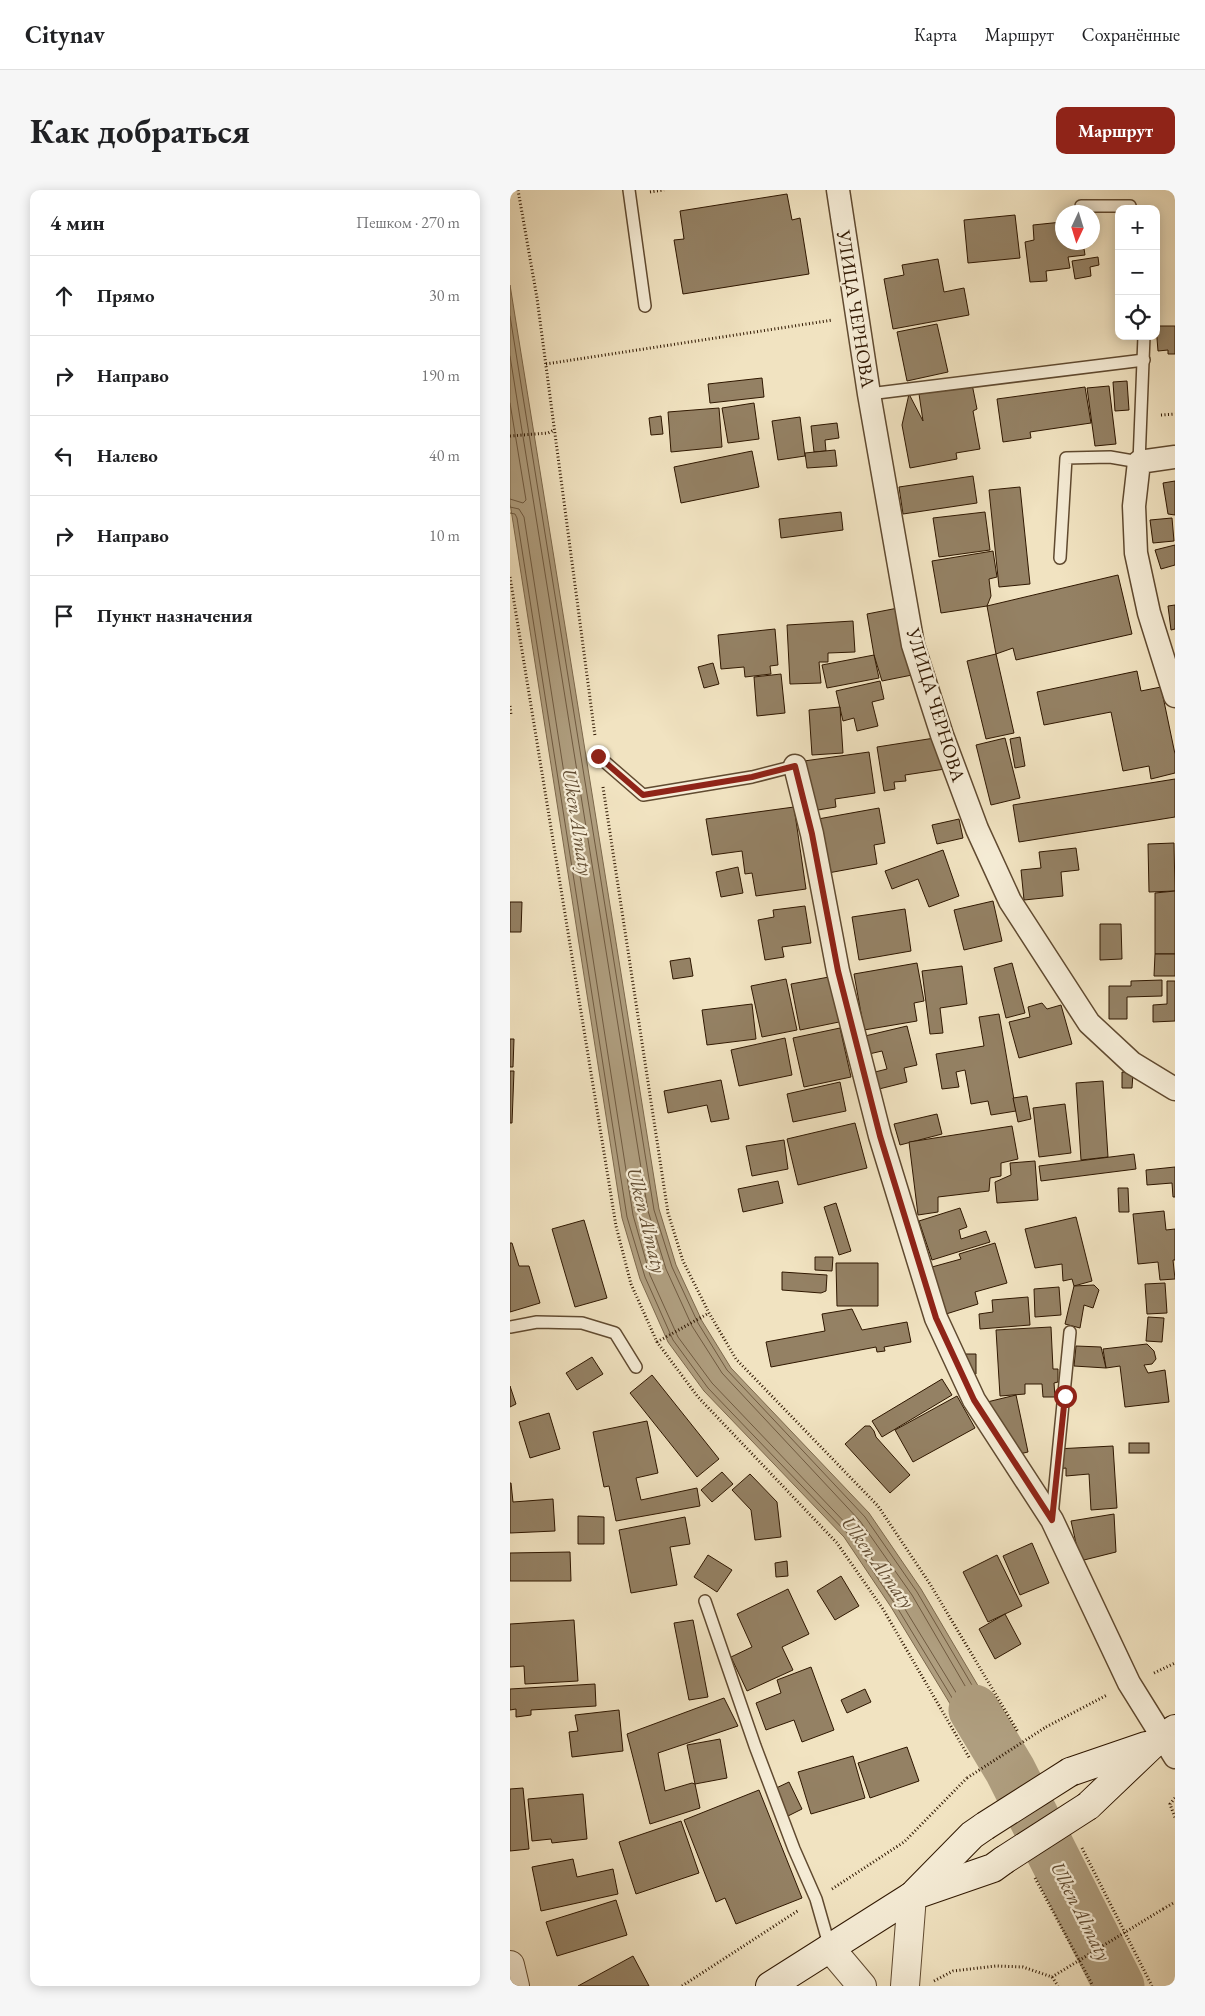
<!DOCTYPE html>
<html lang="ru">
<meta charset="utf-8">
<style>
:root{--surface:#fff;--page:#f6f6f6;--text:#202124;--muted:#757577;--line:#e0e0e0;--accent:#8f2418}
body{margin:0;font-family:"EB Garamond",serif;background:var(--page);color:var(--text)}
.controls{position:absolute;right:15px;top:15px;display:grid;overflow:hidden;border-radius:10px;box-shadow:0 2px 12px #0003}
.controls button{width:45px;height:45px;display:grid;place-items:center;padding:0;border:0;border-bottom:1px solid var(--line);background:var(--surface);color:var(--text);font:25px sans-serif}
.compass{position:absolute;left:545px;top:15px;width:45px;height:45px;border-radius:50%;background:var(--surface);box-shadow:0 2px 12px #0003;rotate:184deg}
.stop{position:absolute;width:15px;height:15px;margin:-11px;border:4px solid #8f2418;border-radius:50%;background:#fff}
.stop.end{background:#8f2418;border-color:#fff;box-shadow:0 1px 5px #0008}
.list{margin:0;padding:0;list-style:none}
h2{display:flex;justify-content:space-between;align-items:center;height:65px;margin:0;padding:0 20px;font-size:21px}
h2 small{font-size:16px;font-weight:400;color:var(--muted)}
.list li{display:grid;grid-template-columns:32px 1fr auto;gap:15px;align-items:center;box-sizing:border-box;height:80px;padding:0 20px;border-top:1px solid var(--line)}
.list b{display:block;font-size:19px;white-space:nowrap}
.list em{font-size:16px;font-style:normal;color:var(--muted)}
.icon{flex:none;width:28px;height:28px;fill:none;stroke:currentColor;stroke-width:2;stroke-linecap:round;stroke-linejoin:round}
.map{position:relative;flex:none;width:665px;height:1796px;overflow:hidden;border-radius:10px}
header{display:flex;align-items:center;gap:30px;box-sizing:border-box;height:70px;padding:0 25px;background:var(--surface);border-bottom:1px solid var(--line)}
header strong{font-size:24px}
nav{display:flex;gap:28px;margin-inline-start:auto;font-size:18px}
.intro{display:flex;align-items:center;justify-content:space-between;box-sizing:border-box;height:120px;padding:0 30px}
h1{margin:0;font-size:35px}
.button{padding:12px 22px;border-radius:10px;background:var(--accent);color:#fff;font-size:18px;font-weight:700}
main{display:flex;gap:30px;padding:0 30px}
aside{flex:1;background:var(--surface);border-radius:10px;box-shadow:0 2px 12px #0003}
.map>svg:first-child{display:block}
</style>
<header>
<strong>Citynav</strong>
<nav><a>Карта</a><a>Маршрут</a><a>Сохранённые</a></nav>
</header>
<div class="intro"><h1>Как добраться</h1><a class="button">Маршрут</a></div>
<main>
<aside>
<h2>4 мин<small>Пешком · 270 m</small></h2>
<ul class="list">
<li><svg class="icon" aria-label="ahead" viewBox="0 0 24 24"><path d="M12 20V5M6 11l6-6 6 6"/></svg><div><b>Прямо</b></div><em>30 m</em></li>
<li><svg class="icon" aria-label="right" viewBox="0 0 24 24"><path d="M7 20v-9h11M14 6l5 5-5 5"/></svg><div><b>Направо</b></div><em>190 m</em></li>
<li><svg class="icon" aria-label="left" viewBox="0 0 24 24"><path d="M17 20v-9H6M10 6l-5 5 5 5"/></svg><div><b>Налево</b></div><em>40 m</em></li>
<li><svg class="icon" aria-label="right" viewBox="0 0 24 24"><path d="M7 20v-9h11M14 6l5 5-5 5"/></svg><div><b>Направо</b></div><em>10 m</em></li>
<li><svg class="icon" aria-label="arrive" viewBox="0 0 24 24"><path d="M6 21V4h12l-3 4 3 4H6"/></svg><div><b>Пункт назначения</b></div></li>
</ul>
</aside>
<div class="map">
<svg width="665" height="1796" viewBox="0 0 665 1796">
<rect width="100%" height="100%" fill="#f1e3c1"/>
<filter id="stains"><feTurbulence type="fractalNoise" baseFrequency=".004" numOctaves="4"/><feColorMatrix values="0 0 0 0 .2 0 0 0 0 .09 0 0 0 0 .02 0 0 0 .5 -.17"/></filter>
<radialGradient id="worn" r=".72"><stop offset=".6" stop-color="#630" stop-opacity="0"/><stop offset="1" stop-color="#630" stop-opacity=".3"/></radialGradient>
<polygon fill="#af9e7f" stroke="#7c684c" points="0,95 149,1019 166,1075 192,1131 221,1178 359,1323 411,1399 513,1572 486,1589 381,1417 334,1347 194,1201 158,1152 130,1089 112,1028 0,313"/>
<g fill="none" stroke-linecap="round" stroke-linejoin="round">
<g stroke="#6f5a40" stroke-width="1">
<polyline points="0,126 144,1020 162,1077 188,1133 217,1180 355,1327 407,1402 505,1568 504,1571 489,1581 486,1580 385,1414 338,1344 198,1198 163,1150 135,1087 117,1027 7,328 5,324 0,323"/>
<polyline points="0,166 138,1021 156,1079 182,1136 212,1183 350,1331 402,1405 496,1566 496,1569 491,1572 488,1571 390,1411 343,1341 202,1193 168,1147 140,1085 123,1025 14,327 9,319 0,317"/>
<polyline points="0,213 16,310 13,313 0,309"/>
</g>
<polyline stroke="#af9e7f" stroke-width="51" points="464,1520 500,1580 609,1796"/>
</g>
<g fill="#948164" stroke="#2f1700">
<polygon points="277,4 282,30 290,28 299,84 173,104 164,50 174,49 170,21"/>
<polygon points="505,25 510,68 458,73 454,30"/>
<polygon points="552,32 552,52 573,52 575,65 558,67 560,78 536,81 537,91 520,92 515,52 524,50 523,35"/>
<polygon points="588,67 589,75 580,77 581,86 565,89 562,71"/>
<polygon points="428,69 434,102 454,98 459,125 383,139 374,89 394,85 392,75"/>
<polygon points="427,134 438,182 397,191 387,142"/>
<polygon points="646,136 665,136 665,164 658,164 658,160 648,161"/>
<polygon points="252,188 254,207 200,213 198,194"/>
<polygon points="617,191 619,220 605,221 603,192"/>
<polygon points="462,194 467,219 463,221 470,259 446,263 447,269 400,278 392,235 399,204 413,231 409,204"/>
<polygon points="599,196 606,254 585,256 577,198"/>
<polygon points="575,197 581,233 520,242 521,248 493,252 487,209"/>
<polygon points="244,213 249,249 218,253 212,218"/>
<polygon points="209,218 212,257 161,262 158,222"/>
<polygon points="151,226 153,244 141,245 139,228"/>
<polygon points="290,227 295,266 268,270 262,231"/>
<polygon points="327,233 329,248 315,250 316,261 304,262 301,236"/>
<polygon points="325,260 327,276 297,278 295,263"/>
<polygon points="242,261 249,297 171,313 164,277"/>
<polygon points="463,286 467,313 393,324 389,297"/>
<polygon points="665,291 665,325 658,324 653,293"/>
<polygon points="510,297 520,394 489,397 479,300"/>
<polygon points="331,322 333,340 271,348 269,329"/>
<polygon points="475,322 480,360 429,367 423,328"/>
<polygon points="662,328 664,351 643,353 640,330"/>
<polygon points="665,355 665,375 651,379 645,360"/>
<polygon points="483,361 487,387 479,389 481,406 477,416 431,423 422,371"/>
<polygon points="608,385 622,444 506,470 503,458 486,464 477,416"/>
<polygon points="665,415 665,439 661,440 658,416"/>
<polygon points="388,418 402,485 372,491 364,465 357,424"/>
<polygon points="343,431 345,462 318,463 318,472 309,472 311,493 280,494 277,435"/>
<polygon points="265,439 268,475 260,476 261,484 235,487 234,477 211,479 208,445"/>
<polygon points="486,464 504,543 476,549 457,471"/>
<polygon points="364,465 369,488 317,498 312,475"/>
<polygon points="203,473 209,494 194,498 188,477"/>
<polygon points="627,481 631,501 651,497 665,564 665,583 641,589 639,576 613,581 601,522 534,535 527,502"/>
<polygon points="271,484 275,523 247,526 244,487"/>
<polygon points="370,491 374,509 362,512 368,536 347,541 344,528 333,531 326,501"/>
<polygon points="330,517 333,563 302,565 299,520"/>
<polygon points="431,547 435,579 395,585 396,591 384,592 385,599 374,601 367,557"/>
<polygon points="510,547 515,576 505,578 500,549"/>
<polygon points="495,548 510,608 481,615 466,555"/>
<polygon points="359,562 365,603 325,609 326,617 302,621 294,571"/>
<polygon points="665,589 665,627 509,652 503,615"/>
<polygon points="284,617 296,699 246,706 242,683 235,684 232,661 202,665 196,629"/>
<polygon points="369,618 375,653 364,655 367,674 318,683 308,629"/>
<polygon points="449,629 453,648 427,654 422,635"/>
<polygon points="664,653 665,701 639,702 638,654"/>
<polygon points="566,658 569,680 551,682 553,706 514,710 511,680 531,678 529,662"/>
<polygon points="433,660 449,706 419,717 408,689 382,699 375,681"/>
<polygon points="228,677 233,703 211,707 206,682"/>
<polygon points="665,701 665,764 645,764 645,703"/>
<polygon points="483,711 492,751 454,760 444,720"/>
<polygon points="0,712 12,712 11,742 0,742"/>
<polygon points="295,716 301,753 272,757 274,767 255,770 248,730 264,727 263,720"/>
<polygon points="395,719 401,761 349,770 342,727"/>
<polygon points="590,734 611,734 612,769 590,770"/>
<polygon points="645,764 665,764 665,786 644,786"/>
<polygon points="180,768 183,786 163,789 160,771"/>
<polygon points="407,773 414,811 404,813 407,831 354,840 344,784"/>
<polygon points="502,773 515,823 496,828 484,778"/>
<polygon points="452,776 457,814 430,818 433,843 420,844 412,781"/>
<polygon points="319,787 329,832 290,840 281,794"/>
<polygon points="276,789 287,840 252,847 241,796"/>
<polygon points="652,790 652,806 617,807 617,829 599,829 599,796 621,796 621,791"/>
<polygon points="657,791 665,791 665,831 643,832 643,815 657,814"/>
<polygon points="532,813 537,819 551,815 562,854 509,868 499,832 520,827 518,817"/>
<polygon points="242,814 246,849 197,855 192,820"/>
<polygon points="489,824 506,921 481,925 478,911 461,914 455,880 446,882 449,897 432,899 426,864 474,856 469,827"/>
<polygon points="397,836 407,875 394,878 397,892 369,899 365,882 377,879 372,861 359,864 355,846"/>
<polygon points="330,838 341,887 294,897 283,848"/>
<polygon points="275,848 282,885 229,896 221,860"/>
<polygon points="0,849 4,849 3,877 0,877"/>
<polygon points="0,881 4,881 2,933 0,933"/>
<polygon points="612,882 623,883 622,898 612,898"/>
<polygon points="211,890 219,929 201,932 197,915 158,923 154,901"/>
<polygon points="593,891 598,967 571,970 566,893"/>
<polygon points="330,892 336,921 283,932 277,904"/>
<polygon points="517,906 521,929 508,932 503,908"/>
<polygon points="555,914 561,963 529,967 523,918"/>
<polygon points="427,924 432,944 390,955 384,934"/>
<polygon points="345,933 357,978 288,995 277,949"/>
<polygon points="502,936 508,969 491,973 491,986 480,988 479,1001 428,1007 428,1022 408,1025 399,952"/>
<polygon points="274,950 278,979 242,986 236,956"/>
<polygon points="624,964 626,979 531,991 529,976"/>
<polygon points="525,971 528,1010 487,1013 485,992 501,985 500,973"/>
<polygon points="665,977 665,1007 663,1007 662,993 637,995 636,980"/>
<polygon points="268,991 273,1013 233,1022 228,999"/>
<polygon points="608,998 618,998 619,1022 609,1022"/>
<polygon points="326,1013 341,1061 329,1065 314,1017"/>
<polygon points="450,1018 457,1037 449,1040 451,1049 476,1041 480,1052 422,1070 409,1031"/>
<polygon points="654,1021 656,1040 665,1039 665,1070 663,1070 665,1089 650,1090 648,1072 628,1074 623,1024"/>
<polygon points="566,1027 582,1091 564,1096 562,1089 553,1091 552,1074 525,1078 515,1039"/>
<polygon points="74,1030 97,1108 65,1117 42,1039"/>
<polygon points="0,1053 2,1053 9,1076 19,1076 30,1113 0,1122"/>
<polygon points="485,1053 497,1093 465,1102 468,1114 436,1124 422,1077 451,1069 449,1064"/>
<polygon points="305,1067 323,1067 322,1081 305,1080"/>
<polygon points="326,1073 368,1073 368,1116 327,1116"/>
<polygon points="272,1082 317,1085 316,1101 311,1103 272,1100"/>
<polygon points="655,1093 657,1123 637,1124 635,1094"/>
<polygon points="584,1095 589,1100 583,1118 574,1115 570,1138 555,1134 564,1096"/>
<polygon points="549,1097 551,1125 525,1127 524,1099"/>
<polygon points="518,1107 520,1135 470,1139 469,1124 483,1122 482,1110"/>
<polygon points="342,1119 352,1140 397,1132 401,1152 374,1157 375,1161 367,1162 366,1157 261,1177 256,1152 315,1141 312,1124"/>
<polygon points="638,1127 654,1128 652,1152 636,1151"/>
<polygon points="541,1137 543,1179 548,1179 548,1192 544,1193 545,1207 533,1207 532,1194 515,1194 515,1204 490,1206 486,1140"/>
<polygon points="637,1154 644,1161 646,1169 642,1174 634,1175 638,1183 655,1180 659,1212 615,1217 610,1176 596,1178 593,1159"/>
<polygon points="566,1156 591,1157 596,1178 564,1176"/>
<polygon points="455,1164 466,1164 466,1184 456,1184"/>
<polygon points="82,1167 93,1184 67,1200 56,1183"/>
<polygon points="142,1185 209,1269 187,1287 120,1203"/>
<polygon points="432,1189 442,1205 372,1247 362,1231"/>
<polygon points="0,1196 6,1214 0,1217"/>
<polygon points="506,1205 518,1262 505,1265 473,1213"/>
<polygon points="447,1206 465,1238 403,1272 385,1240"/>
<polygon points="39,1223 50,1259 20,1268 9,1232"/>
<polygon points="137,1231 148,1283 126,1288 131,1310 187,1298 190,1316 106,1331 99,1296 94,1297 83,1242"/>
<polygon points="355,1236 360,1236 364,1241 366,1247 400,1285 380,1303 335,1254"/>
<rect x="619" y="1253" width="20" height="10"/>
<polygon points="603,1256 607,1318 581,1320 579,1284 556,1286 556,1278 547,1279 546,1259"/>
<polygon points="212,1282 223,1294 202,1312 191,1300"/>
<polygon points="240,1284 267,1312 271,1347 245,1350 241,1320 222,1300"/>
<polygon points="0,1293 1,1293 3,1312 43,1309 45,1341 0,1343"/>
<polygon points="604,1324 606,1362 570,1371 561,1331"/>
<polygon points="68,1326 94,1327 94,1354 68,1354"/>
<polygon points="175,1327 180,1354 160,1357 167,1395 121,1403 109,1340"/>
<polygon points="522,1353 539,1393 510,1405 493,1366"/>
<polygon points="60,1362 61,1391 0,1391 0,1363"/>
<polygon points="198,1365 222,1380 207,1402 184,1387"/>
<polygon points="487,1365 512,1416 478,1432 453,1382"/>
<polygon points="277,1371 278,1386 266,1387 265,1373"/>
<polygon points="331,1386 349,1416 325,1430 307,1401"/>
<polygon points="278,1399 299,1444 272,1457 283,1480 237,1501 221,1467 242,1457 227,1424"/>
<polygon points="495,1424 511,1454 485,1469 469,1439"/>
<polygon points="64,1430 68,1491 15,1494 14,1476 0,1477 0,1434"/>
<polygon points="183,1430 198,1507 179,1510 164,1433"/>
<polygon points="301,1477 324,1540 292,1552 284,1530 256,1540 246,1513 271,1503 267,1490"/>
<polygon points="85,1494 86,1516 21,1520 21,1525 6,1527 6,1519 0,1520 0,1499"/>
<polygon points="355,1499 361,1512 337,1523 331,1510"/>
<polygon points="214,1508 228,1536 148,1563 155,1601 182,1593 185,1594 190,1618 140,1634 117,1544"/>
<polygon points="109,1520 113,1561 62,1567 59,1542 68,1541 65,1525"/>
<polygon points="210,1549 217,1588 185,1594 177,1555"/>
<polygon points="397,1557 409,1591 360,1608 348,1573"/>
<polygon points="343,1566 355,1608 301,1624 288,1582"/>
<polygon points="279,1592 292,1619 276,1627 262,1600"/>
<polygon points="13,1598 19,1659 0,1661 0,1599"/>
<polygon points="249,1600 292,1708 226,1734 215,1708 206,1712 174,1630"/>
<polygon points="73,1604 77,1649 42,1653 41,1649 22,1651 18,1609"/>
<polygon points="171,1631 189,1683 126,1704 109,1652"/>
<polygon points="63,1669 67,1687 103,1679 108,1704 31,1721 22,1677"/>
<polygon points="106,1710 117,1745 47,1766 36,1732"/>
<polygon points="123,1766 139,1796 68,1796"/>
</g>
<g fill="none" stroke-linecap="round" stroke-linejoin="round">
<defs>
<g id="service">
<polyline points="119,0 135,116"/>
<polyline points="571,16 620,16 621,19"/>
<polyline points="359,204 634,170"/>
<polyline points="550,368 556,268 600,267 629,272 634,146"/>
<polyline points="88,566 133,605 242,587 285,576"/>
<polyline points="0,1137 27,1132 72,1133 105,1143 126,1177"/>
<polyline points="542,1326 560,1142"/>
<polyline points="195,1411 245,1556 284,1659 306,1709 320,1758"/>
</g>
<g id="minor">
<polyline points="328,0 359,204 403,455 432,545 467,639 500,711 579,833 622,873 665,899"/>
<polyline points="665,267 629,272 624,316 626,363 639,423 665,506"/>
<polyline points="285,576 302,644 328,781 370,946 426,1128 464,1210 542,1330 619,1493 665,1567"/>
</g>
<g id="tertiary">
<polyline points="320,1758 352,1796"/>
<polyline points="0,1775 5,1796"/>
<polyline points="395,1796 402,1706"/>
</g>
<g id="secondary">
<polyline points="560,1582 636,1556"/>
<polyline points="578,1616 643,1554 665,1539"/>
<polyline points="406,1702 462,1645 475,1636"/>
<polyline points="260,1796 402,1706 483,1678 494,1670"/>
</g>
</defs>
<use href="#service" stroke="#604a30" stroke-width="14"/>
<use href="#minor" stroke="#604a30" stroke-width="25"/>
<use href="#tertiary" stroke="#604a30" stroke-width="30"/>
<use href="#secondary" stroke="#2f1700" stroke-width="30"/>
<g stroke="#2f1700" stroke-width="3" stroke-dasharray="1 2.5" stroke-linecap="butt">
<polyline points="8,0 27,108 85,546"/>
<polyline points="140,2 154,0"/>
<polyline points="36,174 323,130"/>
<polyline points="651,225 665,224"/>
<polyline points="0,246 38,243 44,240"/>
<polyline points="0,387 106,1036 121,1094 147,1152 188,1207 327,1353 373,1419 460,1569"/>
<polyline points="0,516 1,525"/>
<polyline points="93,597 158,1023 173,1071 199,1123 226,1169 368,1316 420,1394 508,1542"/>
<polyline points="147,1152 199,1123"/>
<polyline points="644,1483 665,1473"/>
<polyline points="536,1537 597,1505"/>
<polyline points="665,1608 660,1614 665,1628"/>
<polyline points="572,1658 642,1796"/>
<polyline points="525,1688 583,1796"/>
<polyline points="322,1699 394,1652 457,1588"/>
<polyline points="653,1719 665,1712"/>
<polyline points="424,1791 443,1781 486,1776 513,1777 542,1787 548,1796"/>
<polyline points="172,1796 289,1720"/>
</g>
<use href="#service" stroke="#f6edd7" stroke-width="11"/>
<use href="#minor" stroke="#f6edd7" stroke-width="22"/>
<use href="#tertiary" stroke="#f6edd7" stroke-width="28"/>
<use href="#secondary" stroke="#f6edd7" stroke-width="28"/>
<defs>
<g id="secondary-bridge">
<polyline points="475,1636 560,1582"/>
<polyline points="494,1670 578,1616"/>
</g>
</defs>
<use href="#secondary-bridge" stroke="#2f1700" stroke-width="30" stroke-linecap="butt"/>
<g stroke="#2f1700" stroke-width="3" stroke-dasharray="1 2.5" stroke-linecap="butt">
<polyline points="457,1588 536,1537"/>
<polyline points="542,1787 653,1719"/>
</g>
<use href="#secondary-bridge" stroke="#f6edd7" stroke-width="28"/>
</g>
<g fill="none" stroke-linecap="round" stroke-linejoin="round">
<polyline stroke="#8f2418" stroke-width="6" points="88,566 133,605 242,587 285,576 302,644 328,781 370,946 426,1128 464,1210 542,1330 555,1206"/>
</g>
<g text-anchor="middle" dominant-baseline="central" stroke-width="4.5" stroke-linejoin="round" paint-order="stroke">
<g font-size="19" fill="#2f1700" stroke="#f6edd7">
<text transform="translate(346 119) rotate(81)">УЛИЦА ЧЕРНОВА</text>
<text transform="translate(426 515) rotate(73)">УЛИЦА ЧЕРНОВА</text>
</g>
<g font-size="20" font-style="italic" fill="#624d33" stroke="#f6edd7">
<text transform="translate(68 632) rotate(81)">Ulken Almaty</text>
<text transform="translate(137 1030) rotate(76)">Ulken Almaty</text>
<text transform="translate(368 1372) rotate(54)">Ulken Almaty</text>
<text transform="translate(571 1721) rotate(63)">Ulken Almaty</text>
</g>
</g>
<rect width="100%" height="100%" filter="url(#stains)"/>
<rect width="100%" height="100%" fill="url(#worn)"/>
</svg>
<div class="controls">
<button>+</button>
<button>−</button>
<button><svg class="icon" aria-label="locate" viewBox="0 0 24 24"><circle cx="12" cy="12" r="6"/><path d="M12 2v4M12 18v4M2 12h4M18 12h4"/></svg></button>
</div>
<svg class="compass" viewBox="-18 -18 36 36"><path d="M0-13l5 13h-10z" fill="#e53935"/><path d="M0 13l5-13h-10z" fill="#757577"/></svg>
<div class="stop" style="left:555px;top:1206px"></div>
<div class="stop end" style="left:88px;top:566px"></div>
</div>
</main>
